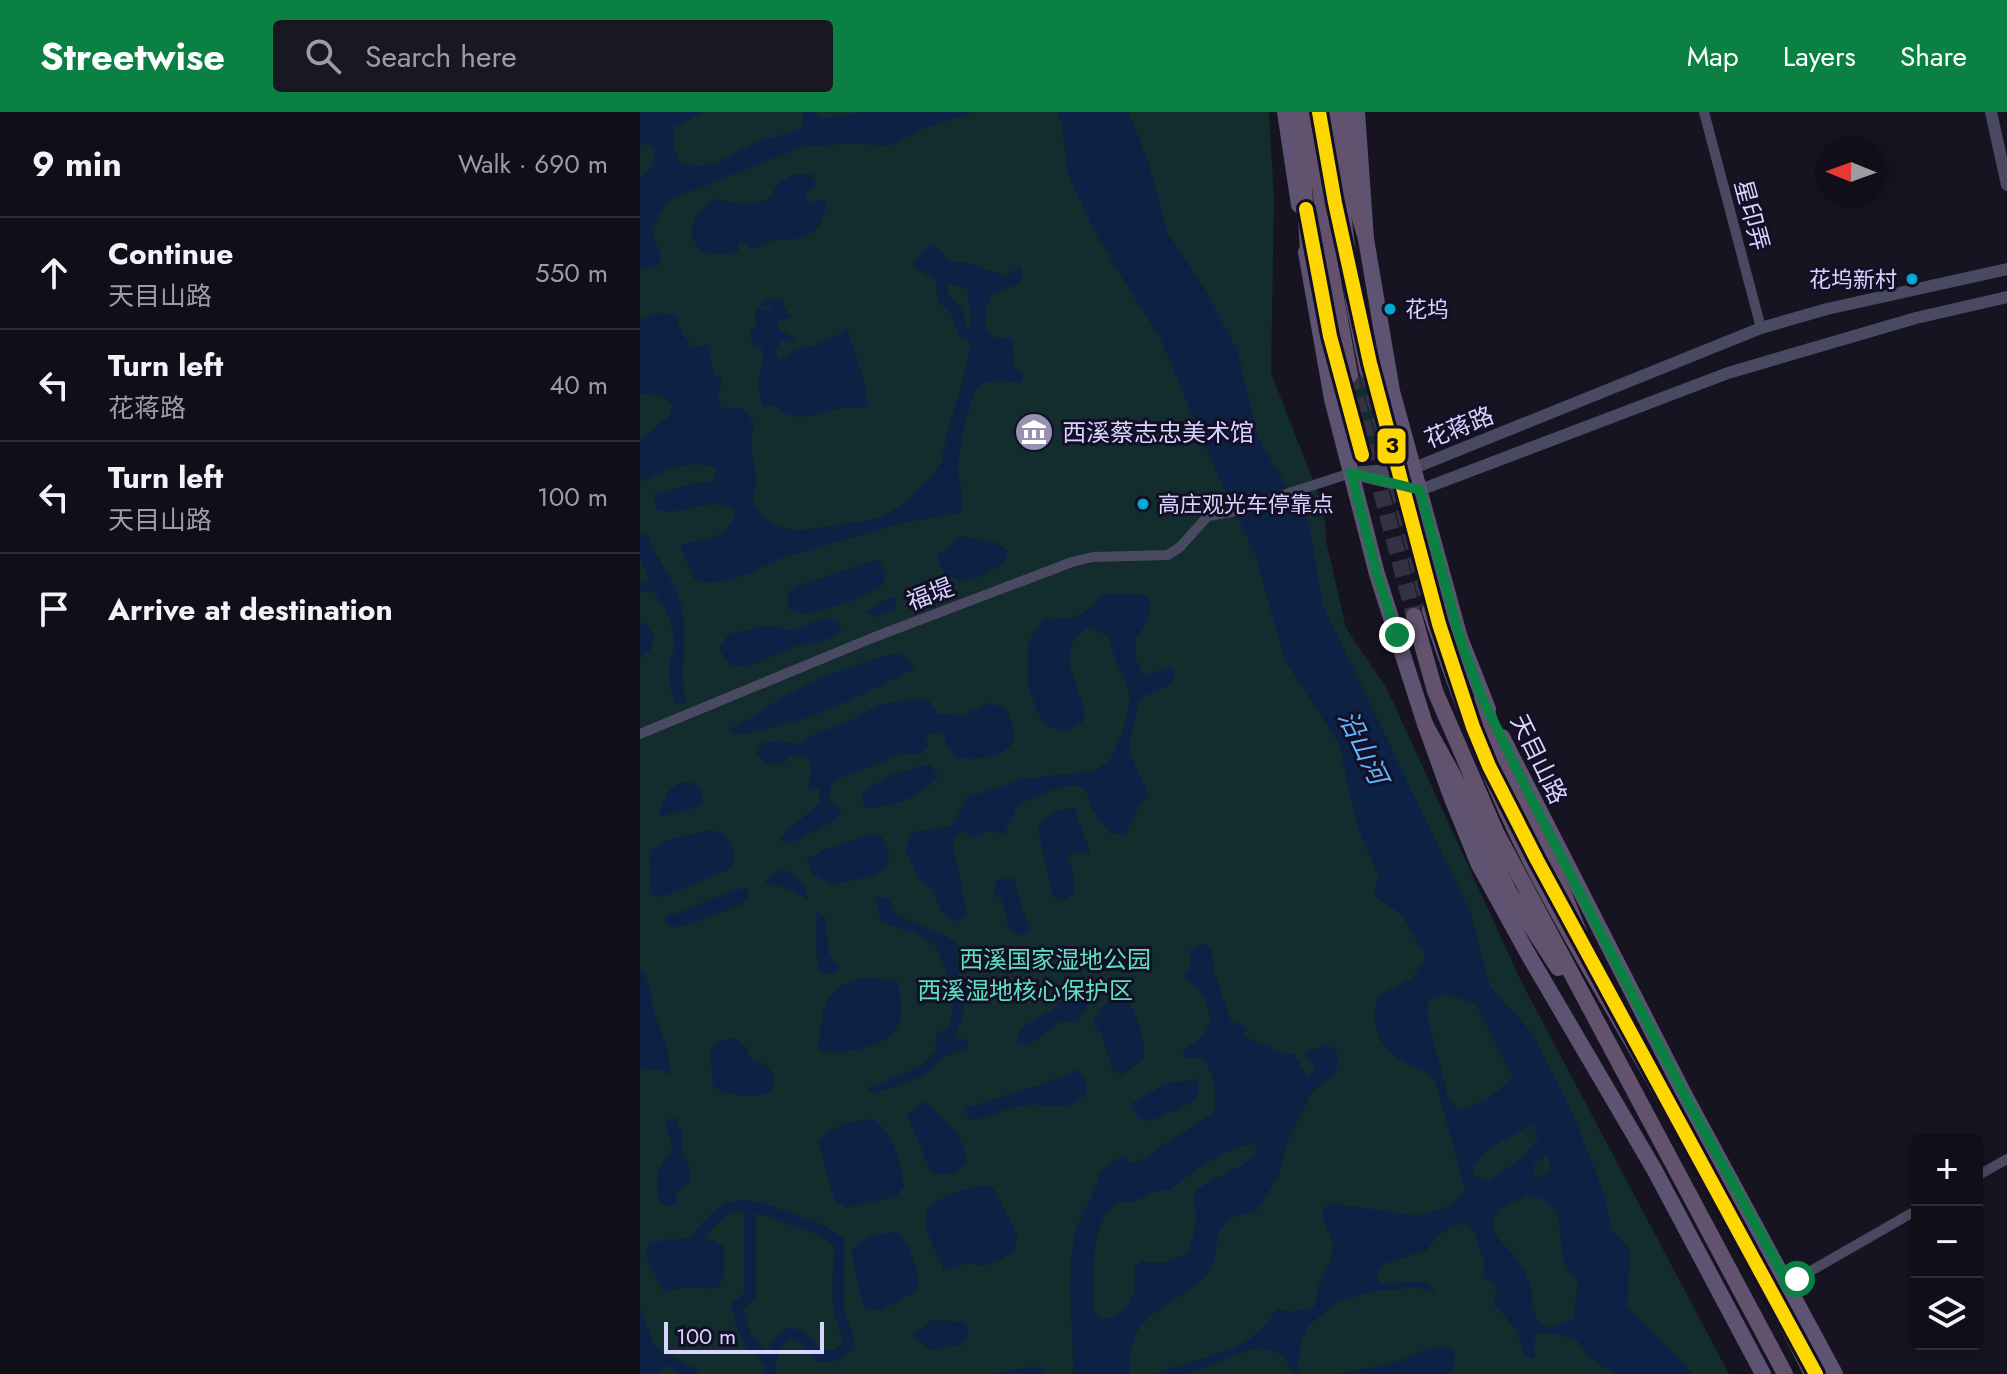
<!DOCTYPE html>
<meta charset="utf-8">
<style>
:root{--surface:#100f19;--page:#191822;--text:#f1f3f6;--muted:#9c9ca2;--line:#302f38;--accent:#0b8043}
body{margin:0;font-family:Jost,"Noto Sans SC",sans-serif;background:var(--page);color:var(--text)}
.controls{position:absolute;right:24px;bottom:24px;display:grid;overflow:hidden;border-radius:8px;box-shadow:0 4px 12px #0003}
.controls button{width:72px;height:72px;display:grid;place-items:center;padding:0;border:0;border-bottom:2px solid var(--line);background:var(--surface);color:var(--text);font:40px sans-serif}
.compass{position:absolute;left:1175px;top:24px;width:72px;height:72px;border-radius:50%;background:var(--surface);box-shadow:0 4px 12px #0003;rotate:271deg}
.scale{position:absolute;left:24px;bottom:20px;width:160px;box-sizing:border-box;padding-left:8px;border:4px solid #d9d4ff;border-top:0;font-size:22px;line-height:28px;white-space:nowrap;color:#d9d4ff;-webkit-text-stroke:6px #130f26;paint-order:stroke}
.stop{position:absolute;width:24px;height:24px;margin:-18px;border:6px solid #0b8043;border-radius:50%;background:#fff}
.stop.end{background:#0b8043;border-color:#fff;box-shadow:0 2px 8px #0008}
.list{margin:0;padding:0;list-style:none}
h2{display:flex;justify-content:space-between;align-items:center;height:104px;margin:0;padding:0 32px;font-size:34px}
h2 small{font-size:26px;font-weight:400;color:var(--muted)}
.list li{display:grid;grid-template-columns:52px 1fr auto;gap:24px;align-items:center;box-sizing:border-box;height:112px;padding:0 32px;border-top:2px solid var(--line)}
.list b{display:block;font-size:30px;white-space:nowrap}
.list p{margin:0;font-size:26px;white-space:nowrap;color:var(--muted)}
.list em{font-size:26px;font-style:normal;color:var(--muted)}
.icon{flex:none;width:44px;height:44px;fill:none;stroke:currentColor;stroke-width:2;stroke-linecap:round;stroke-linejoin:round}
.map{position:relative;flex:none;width:1367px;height:1262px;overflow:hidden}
header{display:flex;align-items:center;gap:48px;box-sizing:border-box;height:112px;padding:0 40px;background:var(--accent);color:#fff}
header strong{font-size:38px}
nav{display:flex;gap:44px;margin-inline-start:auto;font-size:28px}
.search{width:560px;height:72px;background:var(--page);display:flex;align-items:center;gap:20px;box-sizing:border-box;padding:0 28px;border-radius:8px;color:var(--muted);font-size:30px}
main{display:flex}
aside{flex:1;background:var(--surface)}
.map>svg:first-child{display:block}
</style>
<header>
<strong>Streetwise</strong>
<div class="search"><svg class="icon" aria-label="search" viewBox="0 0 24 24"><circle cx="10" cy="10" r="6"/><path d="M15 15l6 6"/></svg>Search here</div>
<nav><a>Map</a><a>Layers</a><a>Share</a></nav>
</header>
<main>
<aside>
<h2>9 min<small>Walk · 690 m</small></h2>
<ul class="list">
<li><svg class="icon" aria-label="ahead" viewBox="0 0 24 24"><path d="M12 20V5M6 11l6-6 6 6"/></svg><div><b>Continue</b><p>天目山路</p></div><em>550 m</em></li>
<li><svg class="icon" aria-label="left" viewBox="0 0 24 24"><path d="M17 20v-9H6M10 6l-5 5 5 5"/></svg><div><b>Turn left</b><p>花蒋路</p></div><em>40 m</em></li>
<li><svg class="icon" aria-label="left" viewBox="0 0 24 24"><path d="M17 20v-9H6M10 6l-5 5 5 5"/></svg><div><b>Turn left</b><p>天目山路</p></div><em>100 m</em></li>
<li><svg class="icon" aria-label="arrive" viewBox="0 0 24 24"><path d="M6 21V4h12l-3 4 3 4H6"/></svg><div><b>Arrive at destination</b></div></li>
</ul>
</aside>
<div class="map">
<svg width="1367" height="1262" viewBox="0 0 1367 1262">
<rect width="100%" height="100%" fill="#161421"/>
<g fill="#132c2d">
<polygon points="0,0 629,0 634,88 631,261 684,396 686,428 706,516 747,577 882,871 1089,1262 0,1262"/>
<polygon points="740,260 754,326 715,335 699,267"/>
</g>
<g fill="#0d2144" fill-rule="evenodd">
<path d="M0,0H64L33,16V32L39,50C75,62 90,40 121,29C136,24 149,22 163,14V0H175L177,4L184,7L220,0H334L282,17L249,34L210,31L162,35L28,88L11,118L21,145L17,154L0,158V66C12,57 17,50 14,35L6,31L0,34Z"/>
<path d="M417,0H488L508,49L527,120L568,182L598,241L618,325L669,414L682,492L830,800L850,875L891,920L929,993L965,1084L971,1117L990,1137L987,1194L1053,1262H974L946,1243L937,1228L916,1222H898L894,1230L895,1246L886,1245L876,1217L854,1192L856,1183L854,1171L843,1165C847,1149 843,1148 838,1133C837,1129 837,1124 834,1120C821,1099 795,1125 787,1138L744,1152L737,1162L740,1173L785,1169L797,1182L778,1175L736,1179L699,1189L670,1212L661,1230L658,1252L660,1262H653C635,1208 577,1257 545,1262C535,1262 524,1262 514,1262C556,1245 614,1242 636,1197L651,1200L674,1196L678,1175L692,1146L693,1130L683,1107V1097L690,1091L778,1104L814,1092L825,1078L796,970C783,954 772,957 757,946C735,930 730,907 739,883L773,866L786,845L762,803L733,783L739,765L717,714L699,632L645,548L614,439L581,371L522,230L458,126L428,63L422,14ZM806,882L836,892L873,966L848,987L820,999L809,988L787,903L788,887ZM892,1012L899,1026C883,1045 870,1059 846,1069L835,1064L833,1053L847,1038ZM908,1043L910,1060L896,1066L892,1059L896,1050ZM888,1083C931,1090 914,1126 927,1155C930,1160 935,1166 938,1171L933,1207L909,1216L897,1208L892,1194L891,1173L883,1157L873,1142L855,1123L853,1109L857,1098Z"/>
<path d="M173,62L177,74L165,80L168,92L186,87C186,108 177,124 154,127C148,128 140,126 135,128C126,131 121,135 111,137L100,128L98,139L91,143L63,140L51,126L54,108L71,87L108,93L127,88L140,70L153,63Z"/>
<path d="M290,132L299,136L308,149L328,151L365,164L381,154L383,165L377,173L351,182L345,201L346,217L353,225L372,226L374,253L383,261L382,271C368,270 352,264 339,274C330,281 317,345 318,358C320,374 325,385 321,401L265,410L142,446L111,461L84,469L69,471L55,468L40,433C65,427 91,427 95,397C72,383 42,406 16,397L14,383L55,371L72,370L77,357C52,346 26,357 3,370L0,364V329L28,305L33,295L24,284L0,282V207L18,201L35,202L42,221L52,235L67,233L75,264L81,265V276L77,285L82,297L103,296L114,312C104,342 125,361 112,388C131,428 166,418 202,412C217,410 236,409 249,401C267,391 286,372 298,355C304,346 304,331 308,320C322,266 339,235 327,177C312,173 282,164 272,153Z"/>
<path d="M128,187L143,188L142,193L151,205L138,210V217L156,226L153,229H138L139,234L134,240L140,247C163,232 187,235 207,216L224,269L228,294C218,298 212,294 202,296C172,301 161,314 135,294L123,295L118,271L124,241L120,235H114L109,219L116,216L115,198L122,195L131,200L133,197L121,193V190Z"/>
<path d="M0,421L8,425C18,449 37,471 42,497C49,528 38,560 46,590L36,593C31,581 27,562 30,549C30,545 33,541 34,537C36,519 24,489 11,478L0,481V472L10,468L0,449Z"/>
<path d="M321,424L357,431L368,439L363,452C338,465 332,474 305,463L297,444Z"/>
<polygon points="238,447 246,463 241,475 205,491 165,503 148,496 148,481 157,474"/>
<path d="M462,482L508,483C513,501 506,513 495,527L496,548L503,563L531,555L536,561L530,573L500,586L488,638L510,684L501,690L485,723L470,721L450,694L447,680L437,673C414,675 401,685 379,691L364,722L348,719L333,725L322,719L312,728L327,802L314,810L301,799L293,778L279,767L265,739L273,720L312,714L326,686L384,667L452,659L470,649C479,630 491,604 489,582C488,569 479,558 475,546C468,526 473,522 448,516C409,538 443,574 445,607C433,620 418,620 403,611L388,576V557L389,529L404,507C433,507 445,506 462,482Z"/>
<polygon points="255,485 256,497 234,505 226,500 245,488"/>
<path d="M182,507L199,509L201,520C186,531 170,530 152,536C131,544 113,557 90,553L79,537L88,522L130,513L150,519Z"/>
<polygon points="0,511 7,512 14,525 11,537 0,546"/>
<path d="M260,540L275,556L206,590L163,607L101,623L87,618C114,607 132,589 158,577C190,561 225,549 260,540Z"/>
<path d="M272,587L289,588L298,602L322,604L349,591L366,597C380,624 377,640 344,646C338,647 326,648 319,645C309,642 306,629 302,620L286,623L288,633L282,641L263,642L195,668L190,677V690L202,698L195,708L148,732L139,727C151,712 167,705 179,691V677L168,675L172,656L168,645L150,643L143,652H128L116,642L123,631L142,629L160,632L173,623L211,609L239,593Z"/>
<path d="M290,652L298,664C283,684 249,698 225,695L220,682L248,664Z"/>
<path d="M50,670L60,675L62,689L59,695L18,705C26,686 26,671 50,670Z"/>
<polygon points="434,696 451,742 437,739 427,744 434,762 433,781 422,790 413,784 400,727 399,710 415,699"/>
<path d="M69,718C86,721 92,729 95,746L89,757L22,785L11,782L9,739L27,729Z"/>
<polygon points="231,722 241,724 249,741 248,755 235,763 193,773 173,762 166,748 184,738"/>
<path d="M143,758C160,763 164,773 169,788L149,777L124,771L131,763Z"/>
<polygon points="374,766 383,799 391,817 381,824 369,818 362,789 353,781 357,768"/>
<polygon points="107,776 108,785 103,792 41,815 29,815 24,806 94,778"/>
<polygon points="235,785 249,787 256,803 305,823 317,831 319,862 326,881 322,908 314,926 328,928 328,936 303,945 283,964 235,981 226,977 282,954 295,939 296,922 310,914 315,879 295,833 275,821 241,810"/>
<path d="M176,800L185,805L189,842L200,856L191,862L180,861C175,851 177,815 176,800Z"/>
<path d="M564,831L572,838L574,860L591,909L606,915L604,924L642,941L654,942L667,964L676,959L665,941L687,932L696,939L698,953L692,964L672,980L647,1029L639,1062L617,1099C608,1101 594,1103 588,1109C570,1124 581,1150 565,1165C529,1198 485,1200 490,1262H433C434,1215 425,1170 435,1123C440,1100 457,1083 460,1059L481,1045L492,1051L509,1045L520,1035L573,1001C578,981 574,964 563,945L544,947L543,938L559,928L571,912C568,888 563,880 544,864L551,852L550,838ZM615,1031L617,1039C604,1060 571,1063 553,1082C559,1105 556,1121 546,1142C531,1149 518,1154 502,1149L495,1154C496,1182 492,1204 461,1208L454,1199C454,1171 448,1109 477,1092C483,1089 489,1091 495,1089C511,1083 511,1077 530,1078C559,1055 578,1039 615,1031Z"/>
<polygon points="0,856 9,871 14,901 27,935 31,963 20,958 0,956"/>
<path d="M220,866L245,867L258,870C266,913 260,929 215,938C201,940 191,943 178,937C183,898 179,880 220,866Z"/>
<polygon points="427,875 441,877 452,886 437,910 421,910 388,933 375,930 382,915 415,896"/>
<path d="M472,887L486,888C499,903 505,928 504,947L482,963L472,957L461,922L453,911L461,896Z"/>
<path d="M94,926L105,934L111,947C126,952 131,955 135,970L129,981C113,985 86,986 73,974L70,936L79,929Z"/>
<path d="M437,958L445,967L447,981C440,988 435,991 425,994C413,997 399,991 386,993C366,995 349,1008 329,1008L325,996L400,973Z"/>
<polygon points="555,967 560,976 554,989 511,1009 498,1006 491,992 525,972"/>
<path d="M285,989C291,994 315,1017 318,1022C322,1030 324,1040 327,1048C318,1063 307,1065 291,1060L267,1003Z"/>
<path d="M31,1005L36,1007L41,1017L43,1046L47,1048C52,1064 52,1075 35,1079L37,1092L27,1094L19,1090C16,1068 15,1057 31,1041L32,1031L25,1012Z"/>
<path d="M233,1007C254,1021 261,1051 264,1075L256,1084L207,1096L195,1089L178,1030C191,1013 213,1009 233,1007Z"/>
<path d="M338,1074H352L378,1123L375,1137L364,1146L343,1154L330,1151L304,1158C278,1101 272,1093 338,1074Z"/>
<path d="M251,1120H259C271,1140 280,1155 278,1178L241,1198L226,1196L221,1188L211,1138L229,1125Z"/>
<polygon points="58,1126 74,1128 84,1135 84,1162 79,1174 71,1177 48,1175 24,1180 4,1141 8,1133 24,1128"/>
<polygon points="0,1196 13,1231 27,1248 21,1261 0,1261"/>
<polygon points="292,1208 324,1210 329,1221 322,1233 290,1238 272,1223"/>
<path d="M799,1235L813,1237C817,1247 816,1253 809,1262H693C719,1258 745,1254 769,1245C780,1240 786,1236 799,1235Z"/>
<polygon points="390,1255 403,1256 405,1262 353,1262"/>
</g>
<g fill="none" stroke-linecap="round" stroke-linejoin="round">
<g stroke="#0d2144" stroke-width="11">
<polyline points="301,169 303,187 316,199 323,220 332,224"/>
<path d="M110,1094V1184L97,1194C100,1216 111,1239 130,1248"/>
<path d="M58,1126C62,1118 68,1113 74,1107C96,1083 122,1097 148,1106C166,1112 185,1118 199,1130C200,1153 195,1179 200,1202C203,1214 208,1221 208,1234L197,1243L179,1244L162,1225L150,1221C133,1231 131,1243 129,1262"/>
<polyline points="27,1248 53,1262"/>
</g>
<g stroke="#333142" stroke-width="16" stroke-dasharray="16 8" stroke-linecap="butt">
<polyline points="727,258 790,499"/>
<polyline points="710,263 774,504"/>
</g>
<g stroke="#4a4962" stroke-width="10">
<polyline points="1064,0 1121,216"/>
<polyline points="0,622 232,526 432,450 453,445 528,443 540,435 568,404 591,400 711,361"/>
<polyline points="1337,1064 1367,1047"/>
<polyline points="1148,1172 1277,1098"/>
</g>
<g stroke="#4a4962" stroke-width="12">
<polyline points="1351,0 1367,73"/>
<polyline points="711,361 774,356 1121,216 1187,197 1367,157"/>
<polyline points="722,364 780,378 1088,261 1276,206 1367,185"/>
</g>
<g stroke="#5e5373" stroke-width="16">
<polyline points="645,0 659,93"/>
<polyline points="717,0 726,127 752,279 820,526 848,597"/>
<polyline points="666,140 692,287 737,462 785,612 811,684 839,753 888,842 1014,1057 1123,1262"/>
<polyline points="862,625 1043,980 1195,1262"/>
</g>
<g stroke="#62526e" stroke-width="16">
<polyline points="656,0 663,59 669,154"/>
<polyline points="671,0 688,141 710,263"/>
<polyline points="691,0 714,193 727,258"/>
<polyline points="703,0 714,86 726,127"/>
<path d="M790,499C819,584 849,667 889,746C923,813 962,877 999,942C1059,1047 1118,1154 1172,1262"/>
<polyline points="774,504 795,579 856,720 1145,1262"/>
<polyline points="842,586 871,669 915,760 939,820"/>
<polyline points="785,612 823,681 869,780 918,856"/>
</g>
<defs>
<g id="metro-1">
<polyline points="679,0 695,91 730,251 799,512 833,615 849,654 897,748 1176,1262"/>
<polyline points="666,97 690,224 722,343"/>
</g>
</defs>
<use href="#metro-1" stroke="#130f26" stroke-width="20"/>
<use href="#metro-1" stroke="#ffd700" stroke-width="14"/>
</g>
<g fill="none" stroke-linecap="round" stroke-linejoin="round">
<polyline stroke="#0b8043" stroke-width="10" points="757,523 737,462 711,361 780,378 820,526 842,586 888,680 1043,980 1148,1172 1157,1167"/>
</g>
<defs>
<symbol id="museum-disc" viewBox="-11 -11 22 22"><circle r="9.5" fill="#9591b1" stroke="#130f26"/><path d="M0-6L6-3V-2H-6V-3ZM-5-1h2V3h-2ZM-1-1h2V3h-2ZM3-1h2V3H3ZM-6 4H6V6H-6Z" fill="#fff"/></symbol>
</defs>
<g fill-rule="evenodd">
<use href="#museum-disc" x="372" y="298" width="44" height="44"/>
</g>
<g fill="#00a9ce" stroke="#130f26" stroke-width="3">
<circle cx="1272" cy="167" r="7"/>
<circle cx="750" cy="197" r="7"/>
<circle cx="503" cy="392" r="7"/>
</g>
<g text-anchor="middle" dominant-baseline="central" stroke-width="6" stroke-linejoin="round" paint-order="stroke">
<g font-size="22" fill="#d9d4ff" stroke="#130f26" text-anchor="start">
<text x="1257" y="167" text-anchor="end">花坞新村</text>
<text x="765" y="197">花坞</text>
<text x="518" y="392">高庄观光车停靠点</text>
</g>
<g font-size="24" fill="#d9d4ff" stroke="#130f26">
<text transform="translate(1112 103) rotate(75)">星印弄</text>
<text transform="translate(819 315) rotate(-22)">花蒋路</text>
<text transform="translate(290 482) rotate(-21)">福堤</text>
<text transform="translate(899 647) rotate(64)">天目山路</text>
</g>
<g font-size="24" fill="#d9d4ff" stroke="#130f26" text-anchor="start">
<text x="422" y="320">西溪蔡志忠美术馆</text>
</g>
<g font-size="24" fill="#5fe0c0" stroke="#130f26">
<text x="415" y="847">西溪国家湿地公园</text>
<text x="385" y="878">西溪湿地核心保护区</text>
</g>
<g font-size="26" font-style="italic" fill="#62b6ff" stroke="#130f26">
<text transform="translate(723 635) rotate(64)">沿山河</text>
</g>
</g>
<rect stroke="#130f26" stroke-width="3" x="736" y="315" width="31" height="38" rx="8" fill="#ffd700"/>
<g font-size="22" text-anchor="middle" font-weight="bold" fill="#111">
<text x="752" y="341">3</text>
</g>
</svg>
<div class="controls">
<button>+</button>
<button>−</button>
<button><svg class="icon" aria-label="layers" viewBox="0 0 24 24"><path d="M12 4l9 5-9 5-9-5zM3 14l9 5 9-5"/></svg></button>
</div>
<svg class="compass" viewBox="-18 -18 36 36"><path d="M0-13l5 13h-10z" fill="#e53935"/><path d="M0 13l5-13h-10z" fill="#9c9ca2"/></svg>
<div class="scale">100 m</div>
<div class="stop" style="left:1157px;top:1167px"></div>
<div class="stop end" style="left:757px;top:523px"></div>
</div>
</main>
